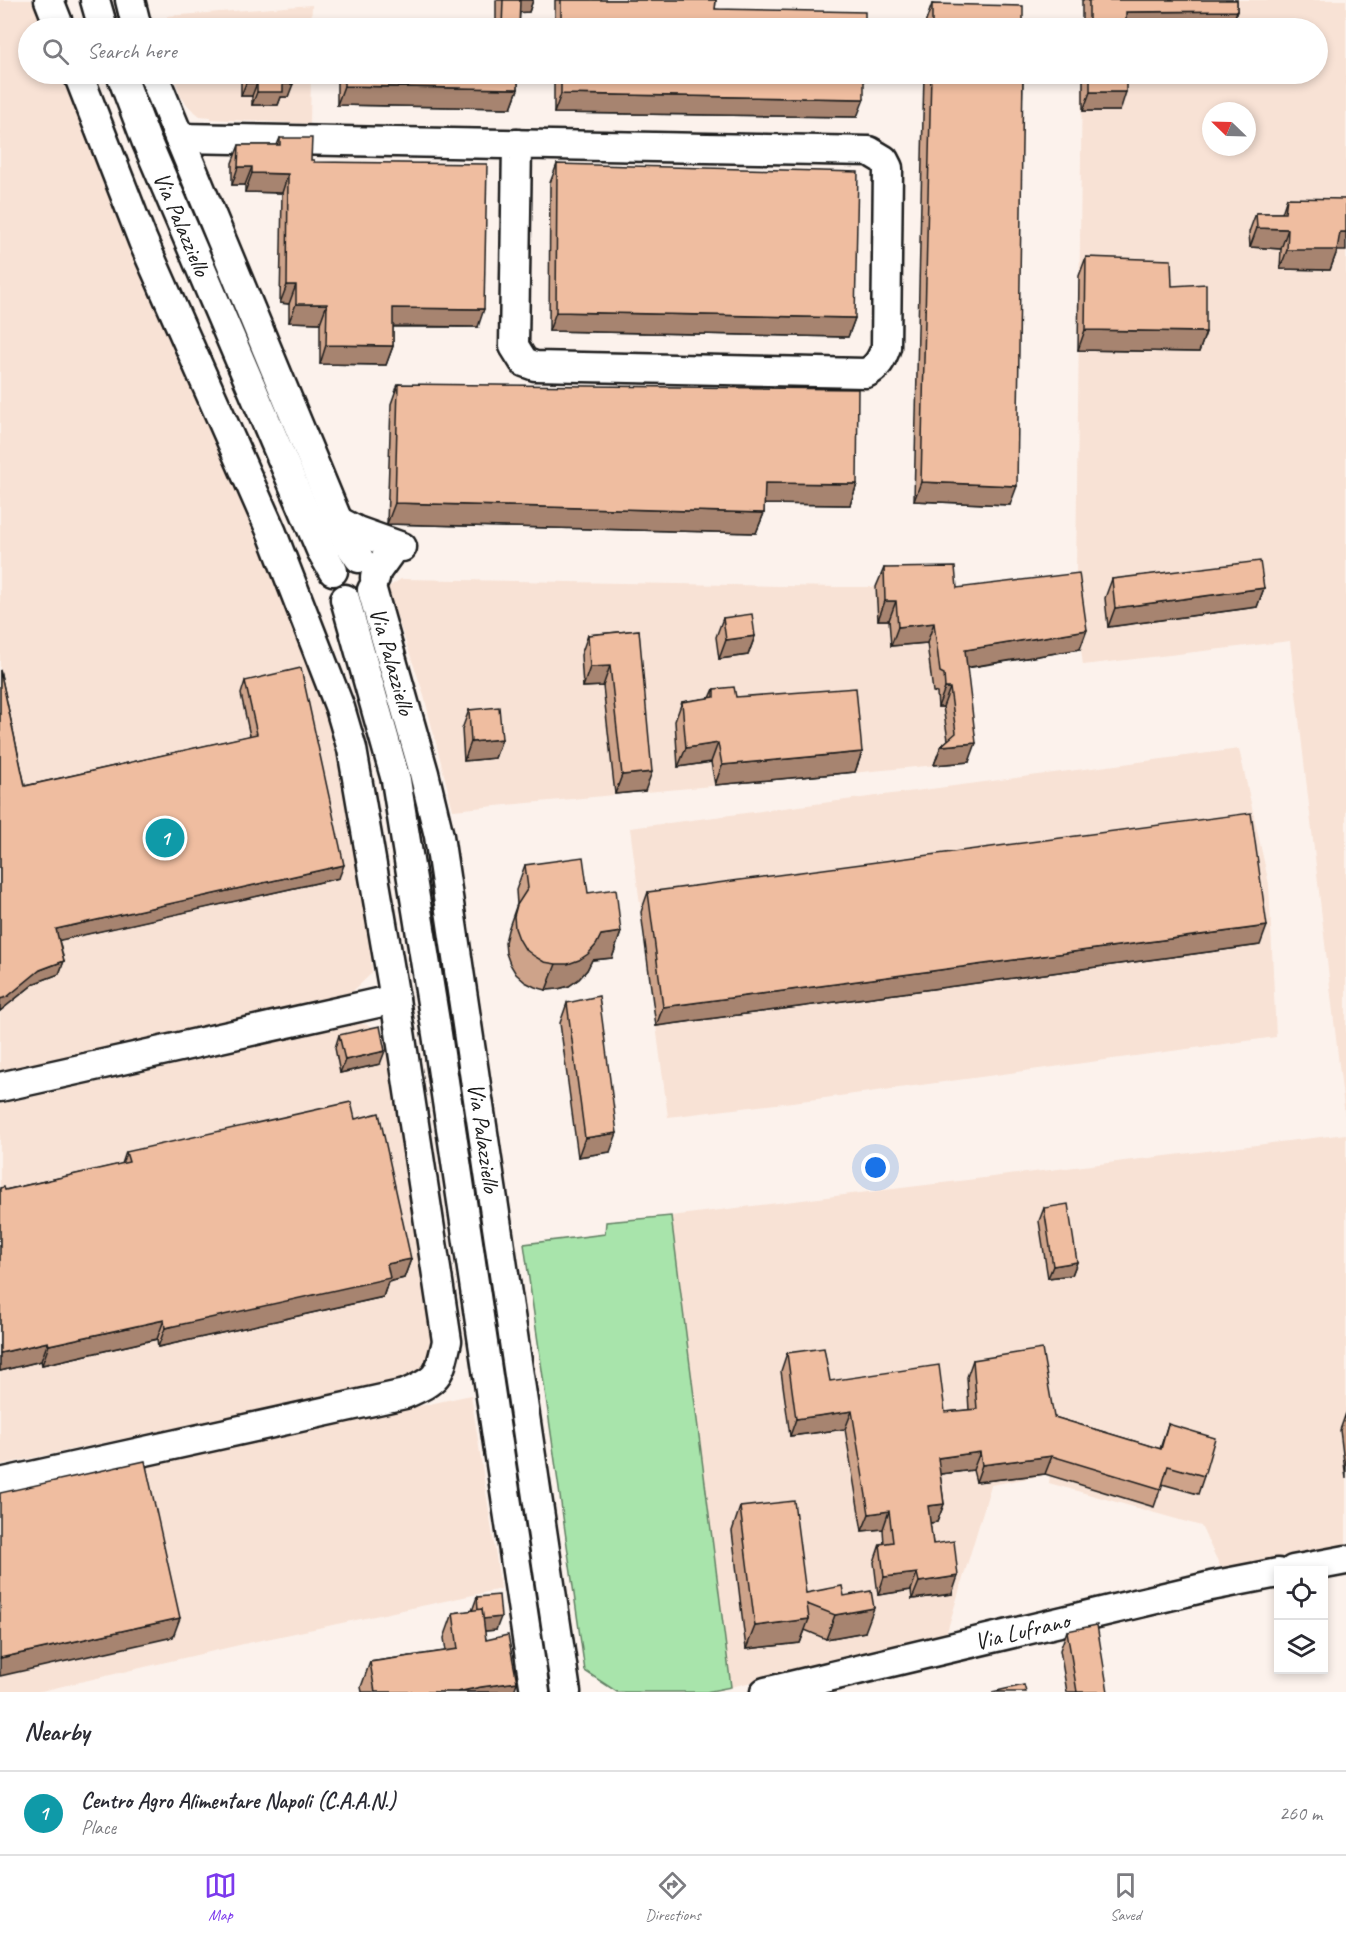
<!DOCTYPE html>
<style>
:root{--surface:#fff;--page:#f7f7f7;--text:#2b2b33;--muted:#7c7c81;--line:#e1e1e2;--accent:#7c3aed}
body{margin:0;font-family:Caveat,sans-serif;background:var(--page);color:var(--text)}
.controls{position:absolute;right:18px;bottom:18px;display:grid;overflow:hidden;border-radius:0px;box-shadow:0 3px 9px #0003}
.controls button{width:54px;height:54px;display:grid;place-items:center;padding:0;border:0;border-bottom:2px solid var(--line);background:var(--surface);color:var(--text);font:30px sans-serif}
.compass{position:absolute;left:1202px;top:102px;width:54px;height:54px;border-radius:50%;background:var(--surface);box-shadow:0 3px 9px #0003;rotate:293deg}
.you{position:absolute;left:876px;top:1168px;width:21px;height:21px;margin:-15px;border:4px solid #fff;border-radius:50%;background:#1a73e8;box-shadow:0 0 0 9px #1a73e833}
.badge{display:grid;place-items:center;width:39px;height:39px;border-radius:50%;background:var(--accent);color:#fff;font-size:20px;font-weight:700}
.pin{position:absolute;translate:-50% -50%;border:3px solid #fff;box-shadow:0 2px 6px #0006}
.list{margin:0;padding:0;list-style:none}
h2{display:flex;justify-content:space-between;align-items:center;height:78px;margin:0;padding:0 24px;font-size:26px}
h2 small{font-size:20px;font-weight:400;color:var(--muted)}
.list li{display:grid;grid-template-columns:39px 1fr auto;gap:18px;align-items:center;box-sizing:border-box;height:84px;padding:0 24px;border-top:2px solid var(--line)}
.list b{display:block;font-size:22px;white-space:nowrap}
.list p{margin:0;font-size:20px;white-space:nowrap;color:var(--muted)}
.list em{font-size:20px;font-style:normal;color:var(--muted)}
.icon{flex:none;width:33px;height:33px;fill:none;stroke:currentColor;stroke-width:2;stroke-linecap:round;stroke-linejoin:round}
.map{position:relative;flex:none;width:1346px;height:1692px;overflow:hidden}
.search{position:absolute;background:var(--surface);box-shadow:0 3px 9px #0003;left:18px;right:18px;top:18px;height:66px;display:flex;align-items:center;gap:15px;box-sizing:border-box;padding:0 21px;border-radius:33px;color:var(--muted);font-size:22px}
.sheet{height:162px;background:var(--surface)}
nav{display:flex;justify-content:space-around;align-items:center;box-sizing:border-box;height:84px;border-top:2px solid var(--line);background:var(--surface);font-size:16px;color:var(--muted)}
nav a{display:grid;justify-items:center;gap:3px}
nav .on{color:var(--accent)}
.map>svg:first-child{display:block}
</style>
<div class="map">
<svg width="1346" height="1692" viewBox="0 0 1346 1692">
<rect width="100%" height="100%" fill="#fcf2ec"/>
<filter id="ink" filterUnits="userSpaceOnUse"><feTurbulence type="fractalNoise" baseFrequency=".0167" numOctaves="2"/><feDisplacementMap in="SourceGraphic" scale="12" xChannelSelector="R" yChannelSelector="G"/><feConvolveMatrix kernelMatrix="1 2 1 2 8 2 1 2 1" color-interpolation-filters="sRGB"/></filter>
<g filter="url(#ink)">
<g fill="#f8e2d5" fill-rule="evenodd">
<polygon points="0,0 32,0 44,28 28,28 28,74 62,74 136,260 261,540 312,669 338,748 366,889 372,973 352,992 0,1071"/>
<path d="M1082,0H1346V1125L1290,641L1083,665L1071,573H1076L1082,74H1318V28H1082ZM1211,111H1247V147H1211Z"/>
<polygon points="312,5 311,28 171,28 167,16"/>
<polygon points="173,74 311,74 310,124 211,119 211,117 200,116 190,108 181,97"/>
<polygon points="401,579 839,587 948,587 969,762 453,810 423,692 387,588"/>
<polygon points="1239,749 1269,884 1276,1037 817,1099 668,1117 630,828"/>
<polygon points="361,1023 378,1028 389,1043 431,1324 432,1355 415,1377 0,1465 0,1104"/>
<polygon points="1346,1134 1346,1545 1221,1568 1201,1526 1049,1483 1050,1474 991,1485 946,1635 731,1687 671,1216"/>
<polygon points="471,1395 501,1589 248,1643 37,1692 0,1692 0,1497"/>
</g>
<polygon fill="#a8e4ab" stroke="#628064" stroke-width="1.5" points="671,1216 731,1687 706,1692 617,1692 585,1671 524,1244 605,1234 606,1222"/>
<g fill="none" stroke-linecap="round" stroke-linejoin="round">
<defs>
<g id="minor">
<polyline points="49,0 60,28"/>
<polyline points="95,0 103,28"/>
<polyline points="130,0 137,28"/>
<path id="s1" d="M121,74L146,140L321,550L333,571"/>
<polyline points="153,74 338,521 347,541 359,558"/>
<path d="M179,138L869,151L884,160L888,168L886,347C882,359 877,368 866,373L535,366L524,362L514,346L517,144"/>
<polyline points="338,521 357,531 402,547"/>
<polyline points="375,578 376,572 389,554"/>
<path id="s2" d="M372,590L424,773L439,836L566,1692"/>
<polyline points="345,599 396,780 437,1034 535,1692"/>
<polyline points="0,1087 395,999"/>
<path d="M0,1483L405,1394C439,1379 439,1377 447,1341L395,999L352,749L340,708L272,533L143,241L78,74"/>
<polyline points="1293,1570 1346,1560"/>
<path id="s3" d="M765,1692L1211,1586L1278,1573"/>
</g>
</defs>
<use href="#minor" stroke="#1c1c1c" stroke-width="33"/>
<use href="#minor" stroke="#fff" stroke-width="28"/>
</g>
<g fill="#cea38a" stroke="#1c1c1c" stroke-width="1.5">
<polygon points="496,0 533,0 529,12 520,12 519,28 496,28"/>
<polygon points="555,0 716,0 715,9 865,28 555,28"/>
<polygon points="1082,0 1237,0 1237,11 1231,28 1082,28"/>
<polygon points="932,4 1023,28 925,28 925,24"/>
<polygon points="241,74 293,74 288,97 281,97 278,105 252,105 252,96 241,96"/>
<polygon points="337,74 518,74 518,89 511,108 337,105"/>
<polygon points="554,74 864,74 857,117 554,113"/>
<polygon points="924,74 1023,74 1010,505 914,501"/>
<polygon points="1083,74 1126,74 1120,111 1083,111"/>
<polygon points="280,138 311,160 478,327 393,327 393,346 386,365 320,364 320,323 289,322 289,304 280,303 282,193 245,192 245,185 232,185 232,163 239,145 277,145"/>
<polygon points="557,164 855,318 848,337 549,331 550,183"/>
<polygon points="1287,198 1337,251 1330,270 1280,269 1281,249 1250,247 1249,232 1256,213 1282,213"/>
<polygon points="1086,257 1206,332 1199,352 1078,350 1079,276"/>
<polygon points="398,384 857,484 850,505 764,504 764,513 756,533 387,524 391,404"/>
<polygon points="884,568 957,588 1080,649 967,668 969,762 934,765 941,746 948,740 943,707 938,707 937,693 933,692 927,643 891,646 889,620 878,620 876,587"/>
<polygon points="1112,579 1264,588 1257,607 1108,627 1105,598"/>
<polygon points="723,618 755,636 748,655 719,659 716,637"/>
<polygon points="639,630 645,791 615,794 603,686 583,687 581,655 588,635"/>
<polygon points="0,670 25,786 250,736 241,694 245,681 339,878 59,940 64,961 59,974 35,983 0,1011"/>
<polygon points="714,689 736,697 862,752 855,772 715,785 711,762 678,767 675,721 682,702 710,698"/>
<polygon points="469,710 502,739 495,758 464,761 462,729"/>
<polygon points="525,865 588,893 621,932 612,958 592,960 587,970 579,979 569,986 558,989 546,990 535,987 525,982 516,974 510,964 506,953 505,942 508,930 517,904 516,890"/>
<polygon points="648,892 1260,945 656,1026 641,912"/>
<polygon points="567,1003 610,1152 578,1157 560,1023"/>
<polygon points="339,1035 380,1064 340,1073 335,1048"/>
<polygon points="126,1152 411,1259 404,1278 388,1282 383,1297 158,1347 157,1339 42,1365 41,1361 0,1371 0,1188 5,1190 122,1164"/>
<polygon points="1044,1208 1077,1262 1072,1275 1048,1278 1039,1221"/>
<polygon points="787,1353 830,1381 945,1412 969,1410 967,1377 973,1360 1054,1417 1160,1449 1168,1424 1204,1476 1198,1494 1162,1484 1154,1507 1045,1474 976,1482 973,1470 940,1474 944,1504 937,1522 930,1523 933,1544 952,1594 912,1599 911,1590 878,1595 874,1562 880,1544 884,1544 883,1529 862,1531 845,1429 790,1436 781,1371"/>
<polygon points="1346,1413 1346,1479 1340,1430"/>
<polygon points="740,1507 806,1593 844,1596 865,1632 826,1639 805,1630 800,1643 746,1649 732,1531"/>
<polygon points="477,1597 496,1630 484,1631 486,1640 514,1692 362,1692 361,1687 370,1662 446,1651 444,1638 453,1613 472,1611"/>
<polygon points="1067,1631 1108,1692 1067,1692 1060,1650"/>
</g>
<g fill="#a78470" stroke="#1c1c1c" stroke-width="1.5">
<polygon points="518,0 533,0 529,12 513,13"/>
<polygon points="1237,11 1231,28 1120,28 1126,12"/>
<polygon points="246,83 257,83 252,96 241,96"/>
<polygon points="283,84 293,84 288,97 281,97 278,105 252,105 257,92"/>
<polygon points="344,86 518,89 511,108 337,105"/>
<polygon points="1090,92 1126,92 1120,111 1083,111"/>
<polygon points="561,94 864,99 857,117 554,113"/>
<polygon points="238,167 252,167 245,185 232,185"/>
<polygon points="252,173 288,174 282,193 245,192"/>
<polygon points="1257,228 1288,229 1281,249 1250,247"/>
<polygon points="1340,232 1346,232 1346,251 1337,251 1330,270 1280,269 1287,250"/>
<polygon points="287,285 296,285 289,304 280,303"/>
<polygon points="296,304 327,304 320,323 289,322"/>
<polygon points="393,308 484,309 478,327 387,326"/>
<polygon points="556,312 855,318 848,337 549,331"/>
<polygon points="1085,330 1206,332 1199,352 1078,350"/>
<polygon points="326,345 393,346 386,365 320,364"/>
<polygon points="921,482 1017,486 1010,505 914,501"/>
<polygon points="765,483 857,484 850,505 757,504"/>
<polygon points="395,503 764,513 756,533 387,524"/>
<polygon points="1264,588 1257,607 1108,627 1115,608"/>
<polygon points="885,601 896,601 889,620 878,620"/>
<polygon points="934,623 927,643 891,646 898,627"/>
<polygon points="1087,630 1080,649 958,669 965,650"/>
<polygon points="755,636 748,655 719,659 726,640"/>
<polygon points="610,666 603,686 583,687 590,667"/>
<polygon points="945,688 950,688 943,707 938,707"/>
<polygon points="502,739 495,758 464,761 471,742"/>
<polygon points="718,743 711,762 678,767 686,748"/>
<polygon points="976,743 969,762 934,765 941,746"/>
<polygon points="862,752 855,772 715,785 722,765"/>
<polygon points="652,772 645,791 615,794 622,775"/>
<polygon points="344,865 339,878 52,942 56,929"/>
<polygon points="1267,926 1260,945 656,1026 663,1007"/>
<polygon points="621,932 612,958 592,960 587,970 579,979 569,986 558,989 546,990 556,964 601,935"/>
<polygon points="64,961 59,974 35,983 0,1011 0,999 40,970"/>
<polygon points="385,1051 380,1064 340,1073 345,1060"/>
<polygon points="617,1133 610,1152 578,1157 585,1138"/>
<polygon points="411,1259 404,1278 388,1282 383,1297 158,1347 165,1328 387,1264"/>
<polygon points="1077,1262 1072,1275 1048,1278 1053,1266"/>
<polygon points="164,1320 157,1339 42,1365 49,1345"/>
<polygon points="48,1342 41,1361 0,1371 0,1353"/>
<polygon points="852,1411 845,1429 790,1436 796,1419"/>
<polygon points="980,1452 973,1470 932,1475 938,1458"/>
<polygon points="1052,1456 1045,1474 976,1482 982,1465"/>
<polygon points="944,1504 937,1522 922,1524 928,1506"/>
<polygon points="889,1511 883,1529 862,1531 869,1514"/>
<polygon points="917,1573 911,1590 878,1595 884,1577"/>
<polygon points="958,1576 952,1594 912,1599 919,1582"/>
<polygon points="874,1608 865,1632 826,1639 835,1615"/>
<polygon points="501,1617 496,1630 475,1632 479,1619"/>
<polygon points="180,1618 173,1637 0,1676 0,1658"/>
<polygon points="809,1619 800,1643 746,1649 755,1626"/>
<polygon points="517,1682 514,1692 457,1692 481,1687"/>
</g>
<g fill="#efbda0" stroke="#1c1c1c" stroke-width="1.5">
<polygon points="503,0 520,0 519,28 502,28"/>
<polygon points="561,0 716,0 715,9 865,12 865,28 561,28"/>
<polygon points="1089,0 1237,0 1237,11 1126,12 1126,28 1089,28"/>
<polygon points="932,4 1023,6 1023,28 932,28"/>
<polygon points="246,74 293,74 293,84 283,84 283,92 257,92 257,83 246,83"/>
<polygon points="344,74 518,74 518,89 344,86"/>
<polygon points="561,74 864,74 864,99 561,94"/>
<polygon points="931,74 1023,74 1017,486 921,482"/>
<rect x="1090" y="74" width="36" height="18"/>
<polygon points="280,138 312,138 311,160 314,160 314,162 487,164 484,309 393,308 393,346 326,345 327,304 296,304 296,285 287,285 288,174 252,173 252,167 238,167 239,145 280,145"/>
<polygon points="557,164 858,172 855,318 556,312"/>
<polygon points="1287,198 1346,199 1346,232 1340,232 1337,250 1287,250 1288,229 1257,228 1256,213 1285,213"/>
<polygon points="1086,257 1171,260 1172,286 1206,284 1206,332 1085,330"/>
<polygon points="398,384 858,389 857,484 765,483 764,513 395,503"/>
<polygon points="1260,561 1264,588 1115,608 1112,579"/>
<polygon points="955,567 957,588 1079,573 1087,630 965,650 976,743 941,746 956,733 950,688 945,688 944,674 940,672 934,623 898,627 896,601 885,601 884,568"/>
<polygon points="752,614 755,636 726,640 723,618"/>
<polygon points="639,630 652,772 622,775 610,666 590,667 588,635"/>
<polygon points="301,668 344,865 56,929 64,961 40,970 7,997 0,999 0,670 25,786 257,734 245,681"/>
<polygon points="734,687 736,697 856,688 862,752 722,765 718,743 686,748 682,702 714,697 714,689"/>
<polygon points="499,707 502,739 471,742 469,710"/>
<polygon points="1251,813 1267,926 663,1007 648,892"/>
<polygon points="583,857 588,893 616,889 621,932 601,935 596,945 588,954 579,960 568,964 556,964 544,962 534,956 525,949 519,939 515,928 514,916 517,905 528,888 525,865"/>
<polygon points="599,996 617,1133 585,1138 567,1003"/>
<polygon points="380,1026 385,1051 345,1060 339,1035"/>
<polygon points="351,1102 355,1119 379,1113 411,1259 387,1264 390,1278 165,1328 164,1320 49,1345 48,1342 0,1353 0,1188 4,1187 5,1190 129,1162 126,1152"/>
<polygon points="1068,1204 1077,1262 1053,1266 1044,1208"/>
<polygon points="824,1348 830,1381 939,1365 945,1412 977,1409 973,1360 1042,1349 1054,1417 1161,1449 1168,1424 1215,1438 1204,1476 1168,1466 1161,1489 1052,1456 982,1465 980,1452 938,1458 944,1504 928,1506 933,1544 954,1541 958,1576 919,1582 917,1573 884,1577 880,1544 893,1542 889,1511 869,1514 852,1411 796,1419 787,1353"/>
<polygon points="145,1461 180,1618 0,1658 0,1493"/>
<polygon points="794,1501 806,1593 842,1586 844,1596 871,1591 874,1608 835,1615 807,1604 809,1619 755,1626 740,1507"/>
<polygon points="499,1595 501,1617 483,1619 482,1609 478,1610 477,1597"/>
<polygon points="482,1609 486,1640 508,1635 517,1682 481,1687 457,1692 375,1692 370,1662 458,1649 453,1613"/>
<polygon points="1097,1625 1108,1692 1077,1692 1067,1631"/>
<polygon points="1024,1685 1026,1692 992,1692"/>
</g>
</g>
<g text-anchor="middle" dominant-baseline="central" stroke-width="6" stroke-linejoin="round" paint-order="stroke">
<g font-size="24" fill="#1c1c1c" stroke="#fff">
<text stroke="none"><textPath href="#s1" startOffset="162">Via Palazziello</textPath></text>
<text stroke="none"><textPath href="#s2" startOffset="74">Via Palazziello</textPath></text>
<text stroke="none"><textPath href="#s2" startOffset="560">Via Palazziello</textPath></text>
<text stroke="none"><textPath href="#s3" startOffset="264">Via Lufrano</textPath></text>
</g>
</g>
</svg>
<div class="controls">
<button><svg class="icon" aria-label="locate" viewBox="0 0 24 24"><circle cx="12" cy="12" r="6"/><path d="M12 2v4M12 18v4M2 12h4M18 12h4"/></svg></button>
<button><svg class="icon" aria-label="layers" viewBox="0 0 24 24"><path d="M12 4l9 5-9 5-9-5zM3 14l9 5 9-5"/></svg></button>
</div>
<svg class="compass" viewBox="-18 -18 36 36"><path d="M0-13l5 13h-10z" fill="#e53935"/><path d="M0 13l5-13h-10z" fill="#7c7c81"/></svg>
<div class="you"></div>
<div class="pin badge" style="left:165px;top:838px;background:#0f9aa8">1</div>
<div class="search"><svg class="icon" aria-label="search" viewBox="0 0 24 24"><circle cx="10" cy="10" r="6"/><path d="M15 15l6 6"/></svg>Search here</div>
</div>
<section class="sheet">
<h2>Nearby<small></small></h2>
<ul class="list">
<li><span class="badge" style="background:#0f9aa8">1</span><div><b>Centro Agro Alimentare Napoli (C.A.A.N.)</b><p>Place</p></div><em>260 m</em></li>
</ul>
</section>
<nav>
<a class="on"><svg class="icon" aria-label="map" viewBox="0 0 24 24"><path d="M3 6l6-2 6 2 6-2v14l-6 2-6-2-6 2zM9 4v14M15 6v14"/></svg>Map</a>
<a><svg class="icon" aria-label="directions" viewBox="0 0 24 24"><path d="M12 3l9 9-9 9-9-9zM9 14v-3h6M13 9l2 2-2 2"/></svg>Directions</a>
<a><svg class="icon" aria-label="saved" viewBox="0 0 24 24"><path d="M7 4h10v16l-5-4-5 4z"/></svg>Saved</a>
</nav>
